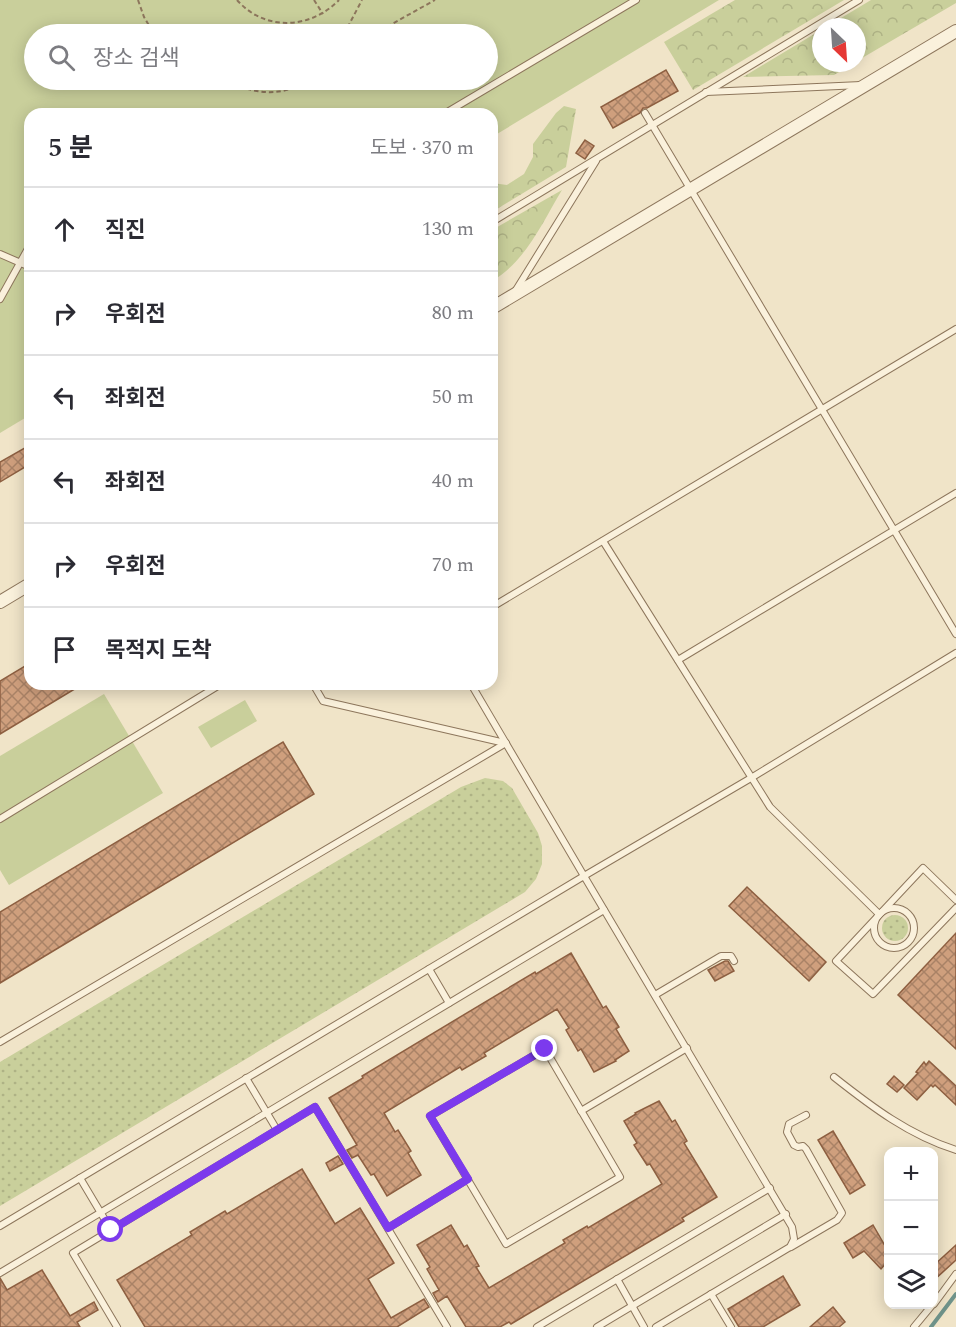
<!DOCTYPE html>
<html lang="ko">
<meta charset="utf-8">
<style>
:root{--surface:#fff;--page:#f2f2f3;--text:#2b2b33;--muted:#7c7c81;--line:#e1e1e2}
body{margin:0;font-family:Spectral,"Noto Sans KR",serif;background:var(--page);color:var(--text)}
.controls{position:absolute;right:18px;bottom:18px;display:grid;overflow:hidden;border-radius:12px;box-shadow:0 3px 15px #0003}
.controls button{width:54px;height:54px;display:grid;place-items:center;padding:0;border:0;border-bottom:2px solid var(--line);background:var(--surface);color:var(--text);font:30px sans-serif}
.compass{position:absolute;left:812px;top:18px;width:54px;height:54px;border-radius:50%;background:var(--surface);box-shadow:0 3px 15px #0003;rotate:155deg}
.stop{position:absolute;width:18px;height:18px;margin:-14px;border:4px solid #7c3aed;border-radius:50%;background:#fff}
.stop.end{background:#7c3aed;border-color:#fff;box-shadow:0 2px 6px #0008}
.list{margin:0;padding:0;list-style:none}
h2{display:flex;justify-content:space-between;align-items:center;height:78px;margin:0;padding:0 24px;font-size:26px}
h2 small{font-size:20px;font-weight:400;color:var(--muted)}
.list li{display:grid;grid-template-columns:39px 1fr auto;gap:18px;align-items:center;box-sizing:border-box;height:84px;padding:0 24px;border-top:2px solid var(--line)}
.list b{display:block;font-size:22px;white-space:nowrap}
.list em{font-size:20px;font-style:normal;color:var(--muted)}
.icon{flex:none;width:33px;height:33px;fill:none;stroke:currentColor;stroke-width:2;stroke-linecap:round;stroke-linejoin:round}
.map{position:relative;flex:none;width:956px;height:1327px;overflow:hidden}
.search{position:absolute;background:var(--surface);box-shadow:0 3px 15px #0003;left:24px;top:24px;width:474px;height:66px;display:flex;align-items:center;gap:15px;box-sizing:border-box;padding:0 21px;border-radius:33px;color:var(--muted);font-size:22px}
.panel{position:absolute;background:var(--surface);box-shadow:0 3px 15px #0003;left:24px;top:108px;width:474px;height:582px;border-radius:18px}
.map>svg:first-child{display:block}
</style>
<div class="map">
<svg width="956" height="1327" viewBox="0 0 956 1327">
<defs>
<pattern id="grass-dots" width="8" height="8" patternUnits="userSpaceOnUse" patternTransform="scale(1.5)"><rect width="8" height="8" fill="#c9cf9b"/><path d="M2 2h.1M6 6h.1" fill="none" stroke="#aeb285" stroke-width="1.8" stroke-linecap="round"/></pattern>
<pattern id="forest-crowns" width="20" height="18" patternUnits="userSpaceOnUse" patternTransform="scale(1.5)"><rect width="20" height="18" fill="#c9cf9b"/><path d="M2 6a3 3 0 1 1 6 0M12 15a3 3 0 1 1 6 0" fill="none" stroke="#aeb285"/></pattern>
<pattern id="building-cross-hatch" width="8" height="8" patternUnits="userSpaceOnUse" patternTransform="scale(1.5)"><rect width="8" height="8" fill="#cf9f7d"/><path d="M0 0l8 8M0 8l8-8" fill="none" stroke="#a98266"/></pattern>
</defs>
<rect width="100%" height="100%" fill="#f0e4c8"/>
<g fill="url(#grass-dots)">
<polygon points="485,778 503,781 512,788 538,833 542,846 542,864 536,879 525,892 0,1206 0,1062 461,787"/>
<circle cx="895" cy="928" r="13"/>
</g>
<g fill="url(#forest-crowns)">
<polygon points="735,0 844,0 693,90 664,42"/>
<polygon points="871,0 956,0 956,3 857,61 857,27 826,27"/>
<polygon points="821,30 821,63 854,63 834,75 743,77"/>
<polygon points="564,106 576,109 566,167 492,212 492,183 507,185 524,174 533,157 533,144 556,113"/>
<path d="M562,190C542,223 526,261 492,281V230Z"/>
</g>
<g fill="#c9cf9b" fill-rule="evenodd">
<path d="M0,0H719L492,137V114H30V415L0,433ZM34,34H488V80H34Z"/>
<polygon points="104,694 163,793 9,885 0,870 0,756"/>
<polygon points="245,700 257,721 211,748 198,727"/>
</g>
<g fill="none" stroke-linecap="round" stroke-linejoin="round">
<polyline stroke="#6f938a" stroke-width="4" points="931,1327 956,1294"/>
</g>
<g fill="url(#building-cross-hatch)" stroke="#8d5f41" stroke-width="1.5">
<polygon points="666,70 678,91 647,108 643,108 640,113 613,128 601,107"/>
<polygon points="585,140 594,146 585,159 576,153"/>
<polygon points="30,445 30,464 0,482 0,462"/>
<polygon points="30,663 30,684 83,684 0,734 0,681"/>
<polygon points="283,742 314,794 0,983 0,912"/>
<polygon points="747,887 826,962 809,981 729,906"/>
<polygon points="956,933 956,1049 898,995"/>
<polygon points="571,953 603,1008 606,1006 619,1027 616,1029 629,1051 615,1060 616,1061 594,1072 581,1049 578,1051 566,1030 569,1028 557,1009 484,1053 486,1056 462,1070 460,1067 384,1113 395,1132 398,1130 411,1151 408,1153 421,1175 387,1196 374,1174 371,1175 358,1155 352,1158 347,1150 357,1145 329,1098 363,1078 362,1076 535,972 536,974"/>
<polygon points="725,961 728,961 734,971 715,981 708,970"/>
<polygon points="929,1061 956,1086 956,1105 935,1085 933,1087 931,1085 917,1100 904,1088 918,1073 916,1072 924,1062 926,1065"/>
<polygon points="894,1076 904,1085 897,1092 887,1084"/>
<polygon points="659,1101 672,1122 675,1120 687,1141 684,1143 717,1197 682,1218 684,1221 511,1324 509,1322 500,1327 466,1327 447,1296 438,1302 433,1293 439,1290 427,1269 430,1267 417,1245 451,1225 464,1247 467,1245 479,1266 476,1267 489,1288 565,1243 563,1240 587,1226 588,1228 662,1184 650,1164 647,1165 634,1145 637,1143 624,1121 636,1114 635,1113"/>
<polygon points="833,1131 865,1185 850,1194 818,1140"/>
<polygon points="338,1156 343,1164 330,1171 326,1163"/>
<polygon points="302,1169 335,1224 360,1208 394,1263 368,1279 391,1318 424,1299 429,1307 397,1327 145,1327 117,1280 192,1235 190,1232 225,1211 227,1214"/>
<polygon points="873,1225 888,1251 888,1261 881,1269 864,1251 853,1258 844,1243"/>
<polygon points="956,1245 956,1260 933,1281 933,1266"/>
<polygon points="42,1270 70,1316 94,1302 98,1310 77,1322 80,1327 0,1327 0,1278 7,1290"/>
<polygon points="783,1276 800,1305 763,1327 739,1327 728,1309"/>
<polygon points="833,1307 845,1322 839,1327 810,1327"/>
</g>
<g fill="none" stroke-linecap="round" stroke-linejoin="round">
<defs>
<g id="service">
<polyline points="706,92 861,85"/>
<polyline points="645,113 956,634"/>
<polyline points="444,114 636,0"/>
<polyline points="492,222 859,0"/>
<polyline points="0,254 30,267"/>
<polyline points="516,290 596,161"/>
<polyline points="0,299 30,245"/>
<polyline points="603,541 770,807 879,914"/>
<polyline points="492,607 956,329"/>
<polyline points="678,660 956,493"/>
<polyline points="313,684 323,701 505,743"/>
<polyline points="471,684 584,876 751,778 956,653"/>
<polyline points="0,819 221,684"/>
<polyline points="956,900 923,868 836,961 873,994 956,908"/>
<circle cx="894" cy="928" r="20"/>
<polyline points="429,969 449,1003"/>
<polyline points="655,995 721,956 731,956 734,961"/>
<polyline points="0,1042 506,743"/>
<polygon points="545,1049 620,1177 506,1244 430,1116"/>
<path d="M834,1077C872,1107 909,1135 956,1150"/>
<polyline points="246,1078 277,1130"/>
<polyline points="581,1111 687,1048"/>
<polyline points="80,1178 111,1230"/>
<polyline points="0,1226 584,876 792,1227 794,1239 790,1247 656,1327"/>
<polyline points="388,1228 468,1179"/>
<polyline points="791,1247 837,1220 842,1213 806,1149 803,1146 798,1147 794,1145 787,1132 789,1124 806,1115"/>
<polyline points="0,1273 604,910"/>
<polyline points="617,1279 644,1327"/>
<polyline points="711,1294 731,1327"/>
<polyline points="934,1304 956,1274"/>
<polyline points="117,1327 73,1253 315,1107 447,1327"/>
<polyline points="537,1327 770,1188"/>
<polyline points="597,1327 786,1214"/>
<polyline points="914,1327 933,1304"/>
</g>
<g id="minor">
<polyline points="492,308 956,31"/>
<polyline points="0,602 30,584"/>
</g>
</defs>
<use href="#service" stroke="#8d765c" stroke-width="8"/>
<use href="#minor" stroke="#8d765c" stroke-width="14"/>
<g stroke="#8d765c" stroke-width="2" stroke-dasharray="4.5 3" stroke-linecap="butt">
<polyline points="138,0 144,17 154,34"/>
<path d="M237,0C265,32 311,29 339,0"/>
<polyline points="314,0 323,14"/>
<polyline points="344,34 362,0"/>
<polyline points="374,34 435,0"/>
<path d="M218,80C256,92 274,100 311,80"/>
</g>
<use href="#service" stroke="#faf1dc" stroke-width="6"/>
<use href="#minor" stroke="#faf1dc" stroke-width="12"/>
</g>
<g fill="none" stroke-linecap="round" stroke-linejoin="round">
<polyline stroke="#7c3aed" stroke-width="8" points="111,1230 315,1107 388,1228 468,1179 430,1116 545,1049"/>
</g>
</svg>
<div class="controls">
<button>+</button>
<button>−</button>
<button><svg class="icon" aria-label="layers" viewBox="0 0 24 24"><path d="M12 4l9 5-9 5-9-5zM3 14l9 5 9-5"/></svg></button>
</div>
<svg class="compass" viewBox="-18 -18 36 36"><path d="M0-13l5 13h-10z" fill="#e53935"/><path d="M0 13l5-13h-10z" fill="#7c7c81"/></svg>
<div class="stop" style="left:111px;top:1230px"></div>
<div class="stop end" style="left:545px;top:1049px"></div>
<div class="search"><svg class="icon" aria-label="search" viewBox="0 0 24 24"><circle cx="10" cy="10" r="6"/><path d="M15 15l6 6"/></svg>장소 검색</div>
<section class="panel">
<h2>5 분<small>도보 · 370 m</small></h2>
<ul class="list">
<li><svg class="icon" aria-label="ahead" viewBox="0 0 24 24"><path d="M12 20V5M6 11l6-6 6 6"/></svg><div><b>직진</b></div><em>130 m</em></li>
<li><svg class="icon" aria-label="right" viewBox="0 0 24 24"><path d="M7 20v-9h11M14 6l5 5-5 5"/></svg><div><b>우회전</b></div><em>80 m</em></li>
<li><svg class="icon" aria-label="left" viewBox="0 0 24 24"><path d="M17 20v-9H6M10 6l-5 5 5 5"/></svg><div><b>좌회전</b></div><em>50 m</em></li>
<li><svg class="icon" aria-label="left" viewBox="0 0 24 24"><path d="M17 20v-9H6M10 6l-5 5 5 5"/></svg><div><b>좌회전</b></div><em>40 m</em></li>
<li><svg class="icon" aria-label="right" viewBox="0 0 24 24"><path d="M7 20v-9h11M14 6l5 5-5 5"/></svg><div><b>우회전</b></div><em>70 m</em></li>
<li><svg class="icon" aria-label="arrive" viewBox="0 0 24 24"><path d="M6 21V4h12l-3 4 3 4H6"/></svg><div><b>목적지 도착</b></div></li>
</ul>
</section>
</div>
